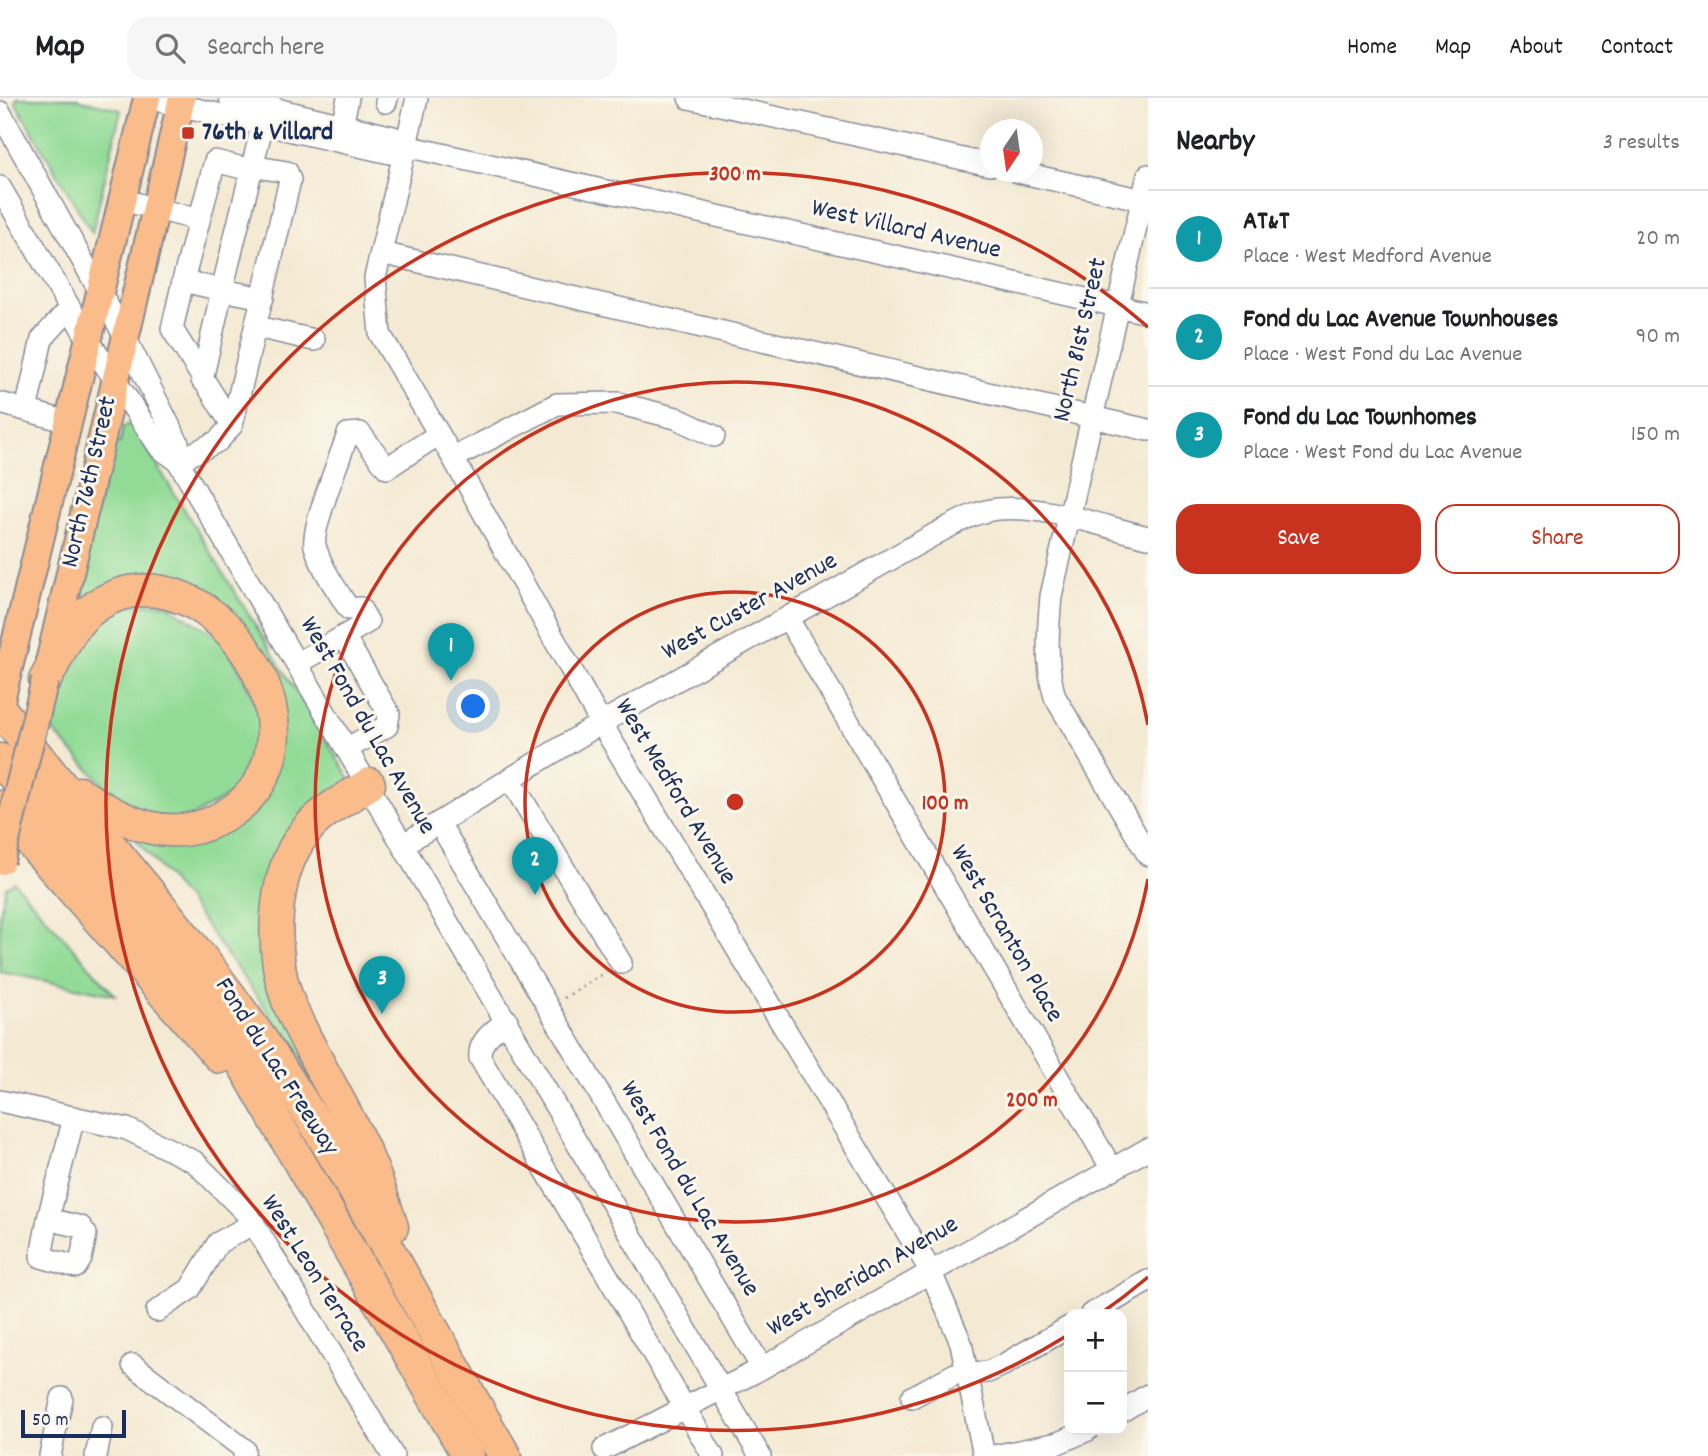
<!DOCTYPE html>
<meta charset="utf-8">
<style>
:root{--surface:#fff;--page:#f6f6f6;--text:#202124;--muted:#757577;--line:#e0e0e0;--accent:#c8321e}
body{margin:0;font-family:Dekko,sans-serif;background:var(--page);color:var(--text)}
.controls{position:absolute;right:21px;bottom:21px;display:grid;overflow:hidden;border-radius:14px;box-shadow:0 7px 28px #0002}
.controls button{width:63px;height:63px;display:grid;place-items:center;padding:0;border:0;border-bottom:2px solid var(--line);background:var(--surface);color:var(--text);font:35px sans-serif}
.compass{position:absolute;left:980px;top:21px;width:63px;height:63px;border-radius:50%;background:var(--surface);box-shadow:0 7px 28px #0002;rotate:193deg}
.scale{position:absolute;left:21px;bottom:18px;width:105px;box-sizing:border-box;padding-left:7px;border:4px solid #1b2f5e;border-top:0;font-size:19px;line-height:24px;white-space:nowrap;color:#1b2f5e;-webkit-text-stroke:5px #fbf7ec;paint-order:stroke}
.you{position:absolute;left:474px;top:609px;width:24px;height:24px;margin:-18px;border:5px solid #fff;border-radius:50%;background:#1a73e8;box-shadow:0 0 0 10px #1a73e833}
.badge{display:grid;place-items:center;width:46px;height:46px;border-radius:50%;background:var(--accent);color:#fff;font-size:23px;font-weight:700}
.pin{position:absolute;translate:-50% -58px;filter:drop-shadow(0 2px 4px #0008)}
.pin::after{content:'';position:absolute;top:37px;width:24px;height:21px;background:inherit;clip-path:polygon(0 0,100% 0,50% 100%)}
.list{margin:0;padding:0;list-style:none}
h2{display:flex;justify-content:space-between;align-items:center;height:91px;margin:0;padding:0 28px;font-size:30px}
h2 small{font-size:23px;font-weight:400;color:var(--muted)}
.list li{display:grid;grid-template-columns:46px 1fr auto;gap:21px;align-items:center;box-sizing:border-box;height:98px;padding:0 28px;border-top:2px solid var(--line)}
.list b{display:block;font-size:26px;white-space:nowrap}
.list p{margin:0;font-size:23px;white-space:nowrap;color:var(--muted)}
.list em{font-size:23px;font-style:normal;color:var(--muted)}
.actions{display:flex;gap:14px;padding:21px 28px}
.actions a{flex:1;padding:16px 0;border:2px solid var(--accent);border-radius:21px;text-align:center;font-size:24px;color:var(--accent)}
.actions .main{background:var(--accent);color:#fff}
.icon{flex:none;width:38px;height:38px;fill:none;stroke:currentColor;stroke-width:2;stroke-linecap:round;stroke-linejoin:round}
.map{position:relative;flex:none;width:1148px;height:1358px;overflow:hidden}
header{display:flex;align-items:center;gap:42px;box-sizing:border-box;height:98px;padding:0 35px;background:var(--surface);border-bottom:2px solid var(--line)}
header strong{font-size:33px}
nav{display:flex;gap:38px;margin-inline-start:auto;font-size:24px}
.search{width:490px;height:63px;background:var(--page);display:flex;align-items:center;gap:18px;box-sizing:border-box;padding:0 24px;border-radius:21px;color:var(--muted);font-size:26px}
main{display:flex}
aside{flex:1;background:var(--surface)}
.map>svg:first-child{display:block}
</style>
<header>
<strong>Map</strong>
<div class="search"><svg class="icon" aria-label="search" viewBox="0 0 24 24"><circle cx="10" cy="10" r="6"/><path d="M15 15l6 6"/></svg>Search here</div>
<nav><a>Home</a><a>Map</a><a>About</a><a>Contact</a></nav>
</header>
<main>
<div class="map">
<svg width="1148" height="1358" viewBox="0 0 1148 1358">
<rect width="100%" height="100%" fill="#fbf7ec"/>
<filter id="ink" filterUnits="userSpaceOnUse"><feTurbulence type="fractalNoise" baseFrequency=".0143" numOctaves="2"/><feDisplacementMap in="SourceGraphic" scale="14" xChannelSelector="R" yChannelSelector="G"/><feConvolveMatrix kernelMatrix="1 2 1 2 8 2 1 2 1" color-interpolation-filters="sRGB"/></filter>
<filter id="wash" filterUnits="userSpaceOnUse"><feTurbulence type="fractalNoise" baseFrequency=".00686" numOctaves="4" result="noise"/><feDisplacementMap in="SourceGraphic" scale="28" xChannelSelector="R" yChannelSelector="G"/><feGaussianBlur stdDeviation="1.57" result="paint"/><feColorMatrix in="noise" values="0 0 0 0 0 0 0 0 0 0 0 0 0 0 0 0 0 1.4 0 .05"/><feComposite in="paint" operator="in"/></filter>
<g filter="url(#wash)">
<rect width="100%" height="100%" fill="#f4ead3"/>
<g fill="#92db96" stroke="#56857a" stroke-width="2">
<polygon points="17,0 74,0 121,12 92,135 15,4"/>
<polygon points="131,325 351,683 277,786 306,967 189,804 132,737 199,738 279,643 210,509 75,505 113,343 120,345 123,329"/>
<polygon points="165,506 225,543 265,625 250,685 175,728 116,700 48,628 58,591 57,579 69,548 123,508"/>
<polygon points="14,784 115,897 0,874 0,814 6,789"/>
</g>
</g>
<g filter="url(#ink)">
<g fill="none" stroke-linecap="round" stroke-linejoin="round">
<defs>
<g id="minor">
<polyline points="147,0 390,55 406,48"/>
<polyline points="230,0 393,39 406,48 1148,215"/>
<polyline points="417,0 375,180 380,236 453,360 601,625 930,1172 961,1245 984,1358"/>
<polyline points="689,0 990,67"/>
<polyline points="386,4 387,0"/>
<polyline points="0,14 125,239 178,345 178,363"/>
<polyline points="342,27 348,0"/>
<polyline points="250,72 215,63 183,183 222,192 269,0"/>
<polyline points="1018,74 1148,103"/>
<path d="M1148,77L1051,498C1048,532 1045,566 1055,599L1148,757"/>
<polyline points="0,89 89,243 160,350 178,363 760,1358"/>
<polyline points="123,102 199,122"/>
<polyline points="381,155 1148,332"/>
<polyline points="183,183 172,231 232,327"/>
<polyline points="257,229 314,242"/>
<polyline points="202,282 222,192 263,200"/>
<polyline points="0,305 68,324"/>
<polyline points="26,312 42,241 70,210"/>
<polyline points="453,360 557,306 617,305 676,320 714,338"/>
<polyline points="178,363 218,343 232,327 290,82 287,74 251,68"/>
<polyline points="788,521 1112,1071"/>
<polyline points="344,538 389,616 387,628 348,650"/>
<path d="M298,565L368,524L360,510L349,511C336,491 322,471 315,448C311,430 341,357 348,336L360,335L387,370L439,336"/>
<polyline points="510,681 621,865"/>
<polyline points="439,725 762,1270"/>
<path d="M404,746L601,625L937,435C956,425 976,413 998,411C1046,407 1101,428 1148,439"/>
<path d="M507,922C495,933 478,942 480,960L713,1358"/>
<polyline points="0,1003 127,1031 195,1064 249,1118 393,1358"/>
<polyline points="48,1121 81,1129 86,1136 81,1161 76,1169 41,1159 48,1121 71,1031 74,1019"/>
<polyline points="157,1213 190,1191 218,1145 254,1125"/>
<polyline points="1091,1216 1148,1183"/>
<polyline points="133,1267 244,1351 244,1358"/>
<polyline points="912,1299 955,1276 988,1274 1003,1267 1069,1229"/>
<polyline points="1122,1313 1148,1297"/>
<polyline points="604,1351 753,1275 1148,1051"/>
<polyline points="50,1358 62,1300"/>
<polyline points="96,1358 102,1329"/>
<polyline points="994,1358 1058,1345 1088,1332"/>
</g>
<g id="major">
<polyline points="50,560 182,0"/>
<polyline points="0,607 147,0"/>
</g>
<g id="highway">
<path d="M45,582C57,561 68,531 87,515C200,421 355,646 221,720C170,748 123,724 79,695"/>
<path d="M0,611C91,730 194,839 277,965C360,1092 428,1228 505,1358"/>
<polyline points="0,662 105,783 223,931 468,1358"/>
<path d="M369,686C347,701 322,712 305,734C271,777 269,858 290,908C313,961 346,1010 369,1064C378,1085 385,1108 392,1129"/>
<polyline points="0,709 220,959"/>
</g>
</defs>
<use href="#minor" stroke="#888c98" stroke-width="24"/>
<use href="#major" stroke="#888c98" stroke-width="30"/>
<use href="#highway" stroke="#888c98" stroke-width="35"/>
<polyline stroke="#888c98" stroke-width="2.5" stroke-dasharray="2 5" stroke-linecap="butt" points="564,900 606,874"/>
<use href="#minor" stroke="#fff" stroke-width="21"/>
<use href="#major" stroke="#f9bc8a" stroke-width="26"/>
<use href="#highway" stroke="#f9bc8a" stroke-width="32"/>
<defs>
<polyline id="major-bridge" points="1,763 45,582"/>
</defs>
<use href="#major-bridge" stroke="#888c98" stroke-width="30" stroke-linecap="butt"/>
<use href="#major-bridge" stroke="#f9bc8a" stroke-width="26"/>
</g>
</g>
<g fill="none" stroke="#c8321e" stroke-width="3.5">
<circle cx="735" cy="704" r="210"/>
<path d="M1148 781A420 420 0 1 1 1148 627"/>
<path d="M1148 1179A629 629 0 0 1 1100 1216M1068 1237A629 629 0 1 1 1148 229"/>
</g>
<rect fill="#c8321e" stroke="#fbf7ec" stroke-width="2.5" x="181" y="28" width="14" height="14" rx="3.5"/>
<g text-anchor="middle" dominant-baseline="central" stroke-width="6" stroke-linejoin="round" paint-order="stroke">
<g font-size="26" font-weight="bold" fill="#1b2f5e" stroke="#fbf7ec" text-anchor="start">
<text x="202" y="35">76th &amp; Villard</text>
</g>
<g font-size="26" fill="#1b2f5e" stroke="#fbf7ec">
<text transform="translate(906 132) rotate(13)">West Villard Avenue</text>
<text transform="translate(1081 242) rotate(-77)">North 81st Street</text>
<text transform="translate(90 384) rotate(-77)">North 76th Street</text>
<text transform="translate(750 509) rotate(-29)">West Custer Avenue</text>
<text transform="translate(367 628) rotate(60)">West Fond du Lac Avenue</text>
<text transform="translate(675 694) rotate(59)">West Medford Avenue</text>
<text transform="translate(1006 836) rotate(60)">West Scranton Place</text>
<text transform="translate(276 969) rotate(57)">Fond du Lac Freeway</text>
<text transform="translate(689 1091) rotate(59)">West Fond du Lac Avenue</text>
<text transform="translate(314 1176) rotate(58)">West Leon Terrace</text>
<text transform="translate(863 1179) rotate(-30)">West Sheridan Avenue</text>
</g>
</g>
<circle cx="735" cy="704" r="10" fill="#c8321e" stroke="#fbf7ec" stroke-width="3.5"/>
<g font-size="21" text-anchor="middle" font-weight="bold" fill="#c8321e" stroke="#fbf7ec" stroke-width="6" stroke-linejoin="round" paint-order="stroke">
<text x="735" y="82">300 m</text>
<text x="945" y="711">100 m</text>
<text x="1032" y="1008">200 m</text>
</g>
</svg>
<div class="controls">
<button>+</button>
<button>−</button>
</div>
<svg class="compass" viewBox="-18 -18 36 36"><path d="M0-13l5 13h-10z" fill="#e53935"/><path d="M0 13l5-13h-10z" fill="#757577"/></svg>
<div class="scale">50 m</div>
<div class="you"></div>
<div class="pin badge" style="left:451px;top:583px;background:#0f9aa8">1</div>
<div class="pin badge" style="left:535px;top:797px;background:#0f9aa8">2</div>
<div class="pin badge" style="left:382px;top:916px;background:#0f9aa8">3</div>
</div>
<aside>
<h2>Nearby<small>3 results</small></h2>
<ul class="list">
<li><span class="badge" style="background:#0f9aa8">1</span><div><b>AT&amp;T</b><p>Place · West Medford Avenue</p></div><em>20 m</em></li>
<li><span class="badge" style="background:#0f9aa8">2</span><div><b>Fond du Lac Avenue Townhouses</b><p>Place · West Fond du Lac Avenue</p></div><em>90 m</em></li>
<li><span class="badge" style="background:#0f9aa8">3</span><div><b>Fond du Lac Townhomes</b><p>Place · West Fond du Lac Avenue</p></div><em>150 m</em></li>
</ul>
<div class="actions"><a class="main">Save</a><a>Share</a></div>
</aside>
</main>
